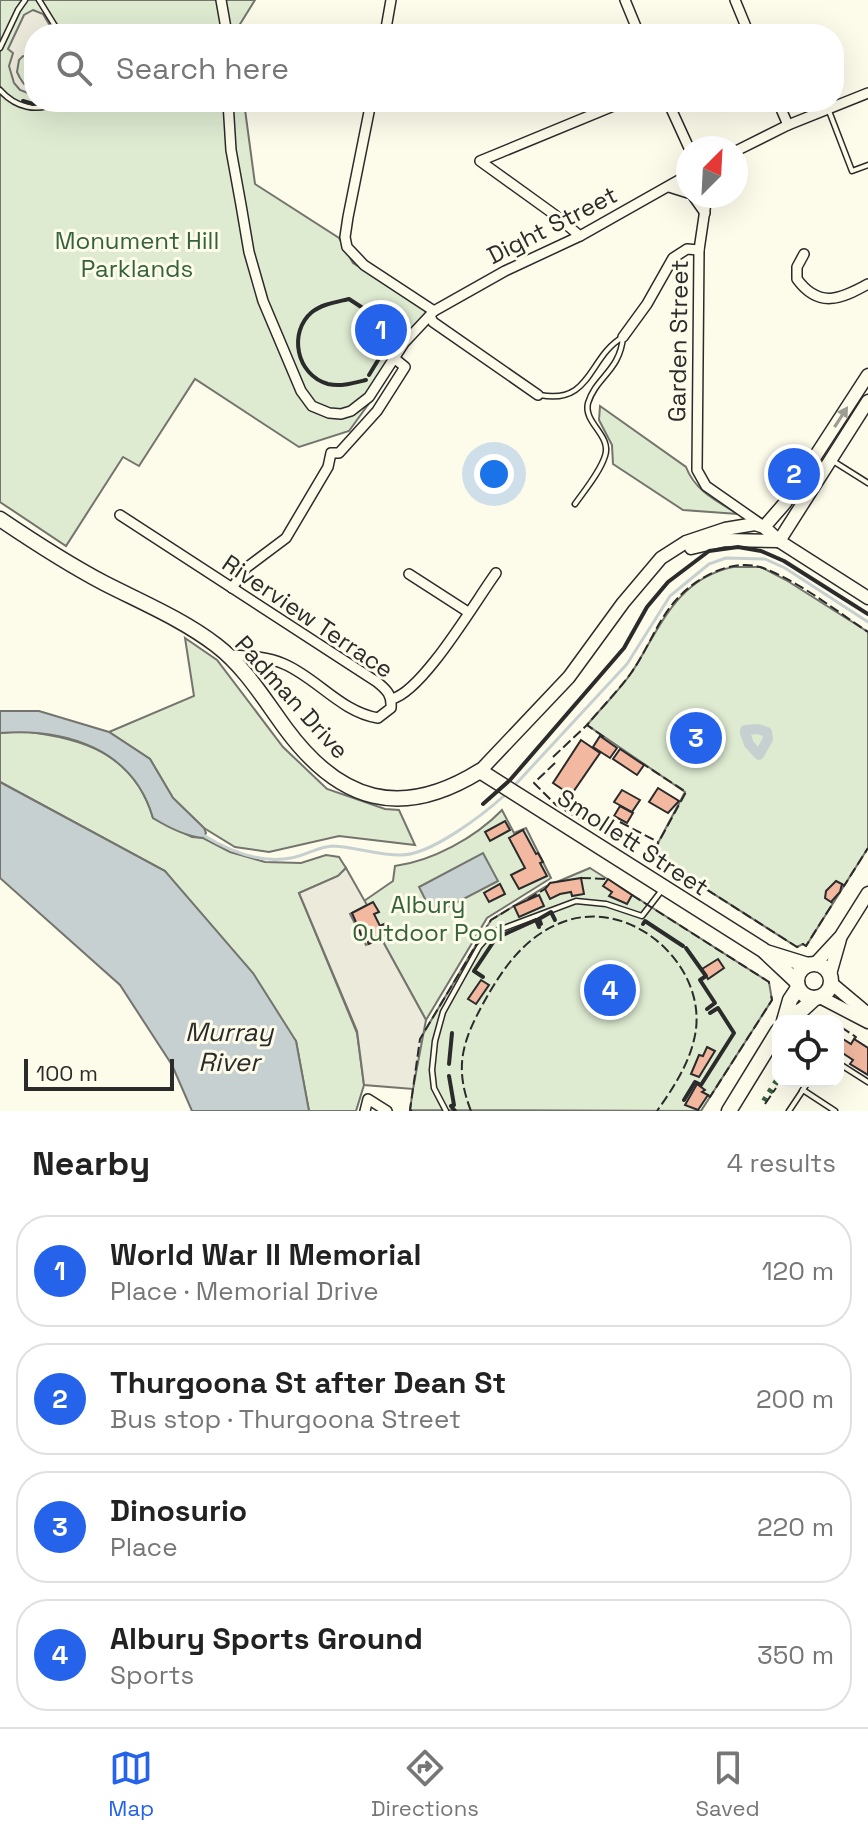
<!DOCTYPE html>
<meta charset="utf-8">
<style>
:root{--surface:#fff;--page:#f6f6f6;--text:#222;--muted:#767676;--line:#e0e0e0;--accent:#2563eb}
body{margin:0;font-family:"Space Grotesk",sans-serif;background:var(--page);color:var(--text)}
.controls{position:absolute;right:24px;bottom:24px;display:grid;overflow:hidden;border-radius:16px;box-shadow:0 8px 32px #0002}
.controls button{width:72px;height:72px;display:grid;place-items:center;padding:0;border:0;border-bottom:2px solid var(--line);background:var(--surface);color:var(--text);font:40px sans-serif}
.compass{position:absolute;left:676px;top:136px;width:72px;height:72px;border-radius:50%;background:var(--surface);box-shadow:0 8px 32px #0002;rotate:24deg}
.scale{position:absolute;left:24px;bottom:20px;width:150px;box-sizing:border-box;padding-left:8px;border:4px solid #2b2b2b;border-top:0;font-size:22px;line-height:28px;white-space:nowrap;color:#2b2b2b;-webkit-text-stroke:6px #fdfbea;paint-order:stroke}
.you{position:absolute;left:494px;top:474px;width:28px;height:28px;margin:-20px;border:6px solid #fff;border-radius:50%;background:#1a73e8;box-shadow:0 0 0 12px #1a73e833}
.badge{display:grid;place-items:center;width:52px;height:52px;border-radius:50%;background:var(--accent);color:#fff;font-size:26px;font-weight:700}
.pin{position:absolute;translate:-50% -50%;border:4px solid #fff;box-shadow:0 2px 8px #0006}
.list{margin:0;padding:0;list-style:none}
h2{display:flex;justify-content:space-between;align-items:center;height:104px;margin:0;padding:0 32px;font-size:34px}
h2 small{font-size:26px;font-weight:400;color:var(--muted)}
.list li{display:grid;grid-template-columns:52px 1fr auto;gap:24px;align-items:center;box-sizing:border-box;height:112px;margin:0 16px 16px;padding:0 16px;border:2px solid var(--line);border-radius:32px}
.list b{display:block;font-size:30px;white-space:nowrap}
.list p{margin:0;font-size:26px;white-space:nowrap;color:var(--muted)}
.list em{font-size:26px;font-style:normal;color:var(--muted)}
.icon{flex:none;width:44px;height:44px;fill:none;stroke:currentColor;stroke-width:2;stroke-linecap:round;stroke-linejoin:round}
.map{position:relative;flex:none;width:868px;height:1111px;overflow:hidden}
.search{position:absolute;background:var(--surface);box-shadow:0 8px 32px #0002;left:24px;right:24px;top:24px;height:88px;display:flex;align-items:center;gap:20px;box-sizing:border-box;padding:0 28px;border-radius:32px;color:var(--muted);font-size:30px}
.sheet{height:616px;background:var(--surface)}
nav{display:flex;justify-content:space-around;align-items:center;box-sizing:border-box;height:112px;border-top:2px solid var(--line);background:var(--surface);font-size:22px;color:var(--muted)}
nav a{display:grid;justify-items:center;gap:4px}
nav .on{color:var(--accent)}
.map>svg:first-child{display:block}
</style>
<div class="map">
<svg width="868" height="1111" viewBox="0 0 868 1111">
<rect width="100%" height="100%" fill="#fdfbea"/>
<g fill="#deebd1" stroke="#74746e" stroke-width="2">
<polygon points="0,0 255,0 237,29 237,34 34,34 34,102 244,102 255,184 339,238 353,263 433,312 381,380 370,402 349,431 299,447 195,379 139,466 123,457 66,546 0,502"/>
<path d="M600,406L686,467C695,491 717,501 738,514L683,510L613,464L612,445L599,420Z"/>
<path d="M733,567H761L786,580L868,632V848L806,946L803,944L797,947L665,863L650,858L685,792L587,725C602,707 619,691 632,672C660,628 676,579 733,567Z"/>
<polygon points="185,638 217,660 283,747 327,789 385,809 399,810 415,845 339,836 269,852 235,847 204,828 173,798 150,759 109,732 194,696"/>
<path d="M22,731C83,738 134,753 153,818L192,837L203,838L230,852L265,862L301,863L326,855L339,857L346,868L338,876L299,893L357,1033L364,1085L356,1111H309L296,1041L165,871L0,782V733Z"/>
<path d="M502,810L514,833L526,828L551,878L487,918L426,1020L381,938L366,946L350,914L366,906L364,901L393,881L395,866C432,861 475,838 502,810Z"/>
<polygon points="590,868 769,982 772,1000 701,1111 410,1110 420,1039 491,920 545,887"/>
</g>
<g fill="#eceadb" stroke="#74746e" stroke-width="2">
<polygon points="33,10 43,14 55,34 34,34 34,64 27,63 27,57 23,56 19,60 17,72 20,78 24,84 34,88 33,95 20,90 14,83 9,66 13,53 8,49 24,15"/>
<polygon points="346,868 367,905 350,914 366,945 381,938 426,1020 413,1089 364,1085 357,1031 299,893 338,876"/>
</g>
<g fill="#c7d0d0" stroke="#74746e" stroke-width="2">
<path d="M0,711H39L109,732L150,759L173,798L204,828L206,833L203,838C185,836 169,828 153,818C133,749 66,728 0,733Z"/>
<polygon points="0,782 165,871 253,973 296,1041 309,1111 192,1111 172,1065 120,985 0,878"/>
<polygon points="483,853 498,881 433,915 419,887"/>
</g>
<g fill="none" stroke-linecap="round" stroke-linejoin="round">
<g stroke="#c7d0d0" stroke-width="3">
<polyline points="514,786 627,664 670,596 709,564 726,558 765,559 785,568 868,622"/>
<path d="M203,835C229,851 260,864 291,858C305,856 319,846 333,846C355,847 378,855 400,855C430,856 484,814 506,794"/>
</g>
<polyline stroke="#c7d0d0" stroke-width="10" points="745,730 758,729 767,732 768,739 759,755 749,744 745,733"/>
</g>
<g fill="#f2b8a0" stroke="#2b2b2b" stroke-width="2">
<polygon points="600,736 617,748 610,758 593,747"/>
<polygon points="581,740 600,753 571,795 553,783"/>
<polygon points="620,749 644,765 637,775 613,759"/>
<polygon points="658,788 679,801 668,813 649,802"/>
<polygon points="622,790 640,800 632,812 614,802"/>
<polygon points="620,806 633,813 627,823 614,816"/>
<polygon points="505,821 510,830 490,841 485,832"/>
<polygon points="523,830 536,854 538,853 543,862 540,863 547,876 519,889 511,875 525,868 509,838"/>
<polygon points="581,878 584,894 572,896 571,892 560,894 550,899 545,889 550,883"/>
<polygon points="608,879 632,895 627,904 609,896 612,892 603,886"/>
<polygon points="836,881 842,884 840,892 831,902 825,898 826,891"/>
<polygon points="500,884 505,894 489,902 484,893"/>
<polygon points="539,895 544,906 519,917 514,906"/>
<polygon points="373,902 379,912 374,914 380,926 384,924 389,933 369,944 365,937 363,939 352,913"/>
<polygon points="718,959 724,968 708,979 702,969"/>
<polygon points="481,980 489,985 476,1004 468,999"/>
<polygon points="843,1039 851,1044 854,1039 868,1048 868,1075 850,1064 853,1060 838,1050"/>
<polygon points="707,1047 715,1051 699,1077 691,1074 699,1055 703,1056"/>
<polygon points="697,1084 705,1090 702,1092 708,1095 698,1110 685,1105"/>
</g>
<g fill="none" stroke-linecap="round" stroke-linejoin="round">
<defs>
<g id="lane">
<polyline points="39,0 60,34"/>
<polyline points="0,48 18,10 25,0"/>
<path d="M0,90C15,107 37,113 57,102"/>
<polyline points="829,111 852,171 868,165"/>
<path d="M540,395C592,405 588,357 623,337C620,371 596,377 588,403C583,423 612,435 605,456C600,472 585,490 575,504"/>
<polyline points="833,461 868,483"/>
<polyline points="838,1063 868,1082"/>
<polyline points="802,1091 809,1081"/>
<polyline points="446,1111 434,1088 432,1070 435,1041 443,1012 479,947 491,933 576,901 606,904 642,916 662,890"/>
<polyline points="789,1111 803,1090 835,1111"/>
</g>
<g id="street">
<polyline points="221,0 227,34"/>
<polyline points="625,0 639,34"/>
<polyline points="735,0 749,34"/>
<polyline points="385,34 391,0"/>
<polyline points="228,102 231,150 241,205 249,252 263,301 301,391 312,406 329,413 341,414 351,411 369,397 404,343 434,311 505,271 580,236 688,175"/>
<polyline points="371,102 348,217 345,237 347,247 364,265 434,311"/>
<polyline points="668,102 689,148"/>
<polyline points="778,102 788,125"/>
<polyline points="736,151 788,125 868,93"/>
<polyline points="669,187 688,193"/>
<polyline points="693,196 705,213"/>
<polyline points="707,196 699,250 697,470 706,486 762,525"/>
<polyline points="580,236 555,215 480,161 623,102"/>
<path d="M804,254L797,267V279C819,309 841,299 868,284"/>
<polyline points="430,316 433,322 538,395"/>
<polyline points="623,337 647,304 673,258 687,249 699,250"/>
<path d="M120,515L377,682C387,690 392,695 391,708L378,718C341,712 317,678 284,664C266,656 247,656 227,655"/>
<polyline points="409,574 468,612"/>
<polyline points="232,588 246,568 286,538 328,467 331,453 339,453 377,411 405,367 394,358"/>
<path d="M392,699C423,691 475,602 496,573"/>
<polyline points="365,1111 368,1099 387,1111"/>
</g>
<g id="secondary">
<polyline points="764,527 785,503 868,375"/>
<polyline points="779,541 868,401"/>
<polyline points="691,548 725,540 779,541"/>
<polyline points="480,771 569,677 623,603 661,558 686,542 725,529 755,524 764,527 779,541 868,598"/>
<polyline points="815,964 841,936 868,893"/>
<polyline points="830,974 840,939"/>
<polyline points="831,983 868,1014"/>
<polyline points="820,997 868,1022"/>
</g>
<g id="primary">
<path d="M0,519C34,542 68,564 104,583C141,602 182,619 216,645C245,667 264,699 286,729C340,802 401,820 480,771L763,950L797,982"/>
<polyline points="766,952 808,965"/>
<circle cx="814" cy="981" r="17"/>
<polyline points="785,1020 803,1009 815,998"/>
<polyline points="784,1021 790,1000 798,988"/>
<polyline points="729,1111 778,1031"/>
</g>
</defs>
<use href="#lane" stroke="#2b2b2b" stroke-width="7"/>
<use href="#street" stroke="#2b2b2b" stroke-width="12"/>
<use href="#secondary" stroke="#2b2b2b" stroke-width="15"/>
<use href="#primary" stroke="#2b2b2b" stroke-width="17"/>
<use href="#lane" stroke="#fdfbea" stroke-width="4"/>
<use href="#street" stroke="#fdfbea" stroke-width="9"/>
<use href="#secondary" stroke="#fdfbea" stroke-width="12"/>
<use href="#primary" stroke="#fdfbea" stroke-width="14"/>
<polyline stroke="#34623c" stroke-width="6" stroke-dasharray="4 6" stroke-linecap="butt" points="764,1101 778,1079"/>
<g stroke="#2b2b2b" stroke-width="2" stroke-dasharray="10 4" stroke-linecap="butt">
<path d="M604,737L587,725C601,708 618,691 631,673C647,651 657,621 676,600C695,578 733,557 763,568C800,582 835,610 868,632"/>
<polyline points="553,757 587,725"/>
<polyline points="640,762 686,792 650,858 665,863 797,947 803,944 806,946 833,903 831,902"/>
<polyline points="555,763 534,783 556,805 609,836 612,832"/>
<polyline points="620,822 658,842"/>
<polyline points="581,878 608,879"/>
<polyline points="842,884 844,886 868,848"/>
<polyline points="632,895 769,982 769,985"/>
<polyline points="528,899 545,889"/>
<polyline points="841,1027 856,1037 854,1039"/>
<polyline points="708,1095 710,1097 772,1000 771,995"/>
<polyline points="765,1104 776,1088"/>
<polyline points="412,1111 410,1110 420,1039 491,920 514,906"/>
<path d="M471,1111C454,1067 462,1042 484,1002C503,968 525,936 563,922C629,897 704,962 696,1029C692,1060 674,1087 657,1111"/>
</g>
<g stroke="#2b2b2b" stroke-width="4">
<polyline points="23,101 33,104 46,102"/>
<polyline points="58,106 67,102"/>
<polyline points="377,324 387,333 381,341 382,345"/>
<polyline points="369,375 383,352 382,349"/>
<path d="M366,380C354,383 341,387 328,384C296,375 288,332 312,312C322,304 337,302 349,299L375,316L376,320"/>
<polyline points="483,804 510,780 624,648 647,607 668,582 709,551 738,547 761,551 784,561 868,614"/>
<polyline points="541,924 539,919 551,912 555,920"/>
<polyline points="643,924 645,921 683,946"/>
<polyline points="686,948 706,976 700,980 715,1003 707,1009"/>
<polyline points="483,977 474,971 496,938 536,920 539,927"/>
<polyline points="826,1021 831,1021"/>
<polyline points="838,1025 841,1027"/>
<polyline points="449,1064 452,1033"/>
<polyline points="449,1076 454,1105 451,1106 455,1111"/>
<polyline points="684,1100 695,1082 701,1085 734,1033 718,1008 710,1013"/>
</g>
</g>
<defs><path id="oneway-solid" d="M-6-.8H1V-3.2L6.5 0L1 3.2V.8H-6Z" transform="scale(2)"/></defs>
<use fill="#9e9d94" href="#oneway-solid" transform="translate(841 417) rotate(-57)"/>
<g text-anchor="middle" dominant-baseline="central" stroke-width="6" stroke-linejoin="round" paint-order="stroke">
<g font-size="24" fill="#2b2b2b" stroke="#fdfbea">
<text transform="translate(552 225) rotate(-27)">Dight Street</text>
<text transform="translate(678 341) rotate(-89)">Garden Street</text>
<text transform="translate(308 616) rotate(34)">Riverview Terrace</text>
<text transform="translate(292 697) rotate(48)">Padman Drive</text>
<text transform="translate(633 842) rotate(33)">Smollett Street</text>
</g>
<g font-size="24" fill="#34623c" stroke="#fdfbea">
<text x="137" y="240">Monument Hill<tspan x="137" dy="28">Parklands</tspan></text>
<text x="428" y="904">Albury<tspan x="428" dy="28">Outdoor Pool</tspan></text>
</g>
<g font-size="26" font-style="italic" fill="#2b2b2b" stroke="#fdfbea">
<text x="229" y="1032">Murray<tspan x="229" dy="30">River</tspan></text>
</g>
</g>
</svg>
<div class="controls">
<button><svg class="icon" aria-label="locate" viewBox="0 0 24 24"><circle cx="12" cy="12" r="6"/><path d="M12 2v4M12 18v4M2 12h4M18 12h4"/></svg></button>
</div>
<svg class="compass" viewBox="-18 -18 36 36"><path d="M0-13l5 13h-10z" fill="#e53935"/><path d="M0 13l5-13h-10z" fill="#767676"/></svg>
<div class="scale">100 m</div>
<div class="you"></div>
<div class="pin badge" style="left:381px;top:330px">1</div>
<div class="pin badge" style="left:794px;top:474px">2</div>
<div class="pin badge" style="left:696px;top:738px">3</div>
<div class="pin badge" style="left:610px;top:990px">4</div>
<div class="search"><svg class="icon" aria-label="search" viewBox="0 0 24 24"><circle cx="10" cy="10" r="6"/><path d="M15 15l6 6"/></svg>Search here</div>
</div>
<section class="sheet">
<h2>Nearby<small>4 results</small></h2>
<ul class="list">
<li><span class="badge">1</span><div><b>World War II Memorial</b><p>Place · Memorial Drive</p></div><em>120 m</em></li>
<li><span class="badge">2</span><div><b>Thurgoona St after Dean St</b><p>Bus stop · Thurgoona Street</p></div><em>200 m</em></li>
<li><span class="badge">3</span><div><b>Dinosurio</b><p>Place</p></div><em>220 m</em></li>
<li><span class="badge">4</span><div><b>Albury Sports Ground</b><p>Sports</p></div><em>350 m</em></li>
</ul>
</section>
<nav>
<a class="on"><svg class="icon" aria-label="map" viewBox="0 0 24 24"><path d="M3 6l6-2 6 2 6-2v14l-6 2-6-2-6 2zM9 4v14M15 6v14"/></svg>Map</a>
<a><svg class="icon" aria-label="directions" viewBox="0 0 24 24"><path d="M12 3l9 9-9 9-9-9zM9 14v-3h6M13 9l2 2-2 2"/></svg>Directions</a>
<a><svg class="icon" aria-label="saved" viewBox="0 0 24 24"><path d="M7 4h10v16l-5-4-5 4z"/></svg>Saved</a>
</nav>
